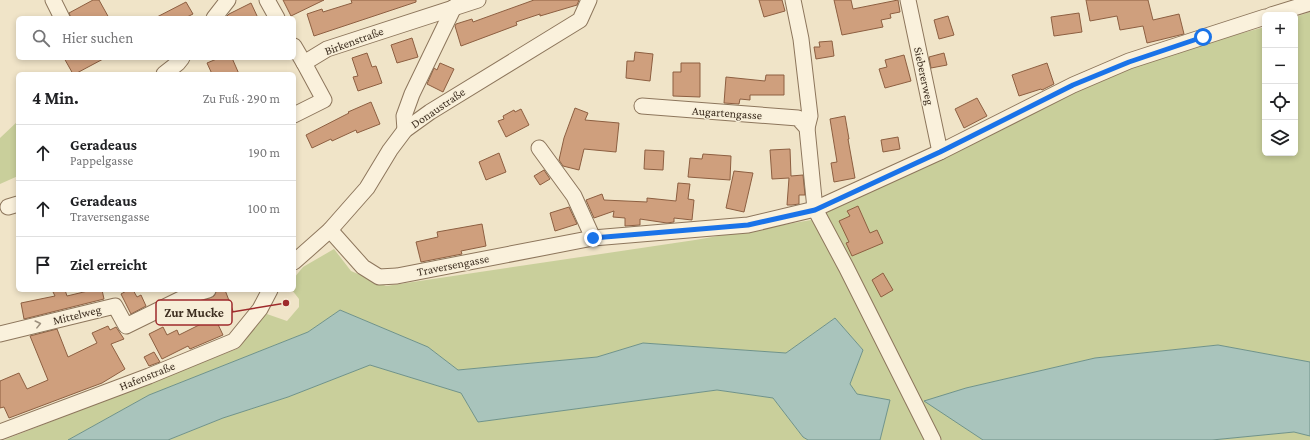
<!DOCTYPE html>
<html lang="de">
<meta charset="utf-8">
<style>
:root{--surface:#fff;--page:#f6f6f6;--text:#202124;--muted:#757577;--line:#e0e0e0}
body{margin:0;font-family:"Crimson Pro",serif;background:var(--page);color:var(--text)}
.controls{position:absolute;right:12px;top:12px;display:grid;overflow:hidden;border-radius:6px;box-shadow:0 2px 6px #0003}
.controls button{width:36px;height:36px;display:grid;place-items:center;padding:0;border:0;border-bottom:1px solid var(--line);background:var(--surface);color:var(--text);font:20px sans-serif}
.stop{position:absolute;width:12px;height:12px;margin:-9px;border:3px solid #1a73e8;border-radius:50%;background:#fff}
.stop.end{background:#1a73e8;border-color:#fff;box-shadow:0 1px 4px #0008}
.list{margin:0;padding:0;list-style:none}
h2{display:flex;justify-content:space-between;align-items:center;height:52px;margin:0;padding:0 16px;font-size:17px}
h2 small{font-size:13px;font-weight:400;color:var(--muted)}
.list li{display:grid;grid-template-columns:26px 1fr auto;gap:12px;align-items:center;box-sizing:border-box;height:56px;padding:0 16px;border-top:1px solid var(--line)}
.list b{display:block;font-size:15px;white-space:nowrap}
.list p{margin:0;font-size:13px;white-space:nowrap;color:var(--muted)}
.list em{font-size:13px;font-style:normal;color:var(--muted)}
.icon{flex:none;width:22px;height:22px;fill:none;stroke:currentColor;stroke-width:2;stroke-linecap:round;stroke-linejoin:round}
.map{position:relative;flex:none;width:1310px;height:440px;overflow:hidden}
.search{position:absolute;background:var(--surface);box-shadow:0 2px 6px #0003;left:16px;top:16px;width:280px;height:44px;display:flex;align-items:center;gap:10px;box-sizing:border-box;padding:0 14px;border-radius:6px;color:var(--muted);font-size:15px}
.panel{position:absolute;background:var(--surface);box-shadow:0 2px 6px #0003;left:16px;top:72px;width:280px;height:220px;border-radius:6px}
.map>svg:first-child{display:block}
</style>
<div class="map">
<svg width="1310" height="440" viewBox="0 0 1310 440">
<rect width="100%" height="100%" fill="#f0e4c8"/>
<g fill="#c9cf9b">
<polygon points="1310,12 1310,362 1217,345 1095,358 966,388 925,401 983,440 880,440 890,400 857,394 850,384 863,350 835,318 786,353 643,343 597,357 458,370 428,347 340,310 308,332 149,395 68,440 4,440 239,348 264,313 287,321 299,307 299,299 292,290 294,290 294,278 303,267 334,249 351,271 386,286 695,240 811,220 1067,91 1170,52 1265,27 1265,153 1295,153 1295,17"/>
<polygon points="18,121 18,176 0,184 0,138"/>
<polygon points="370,365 461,393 478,422 717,390 773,398 803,437 808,440 168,440 223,418 288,397"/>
<polygon points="1294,432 1310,436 1310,440 1212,440"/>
</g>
<g fill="#a9c4bc" stroke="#6f938a">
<polygon points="340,310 428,347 458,370 597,357 643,343 786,353 835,318 863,350 850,384 857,394 890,400 880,440 808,440 803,437 773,398 717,390 478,422 461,393 370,365 288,397 223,418 168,440 68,440 149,395 308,332"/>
<polygon points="1218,345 1310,362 1310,436 1294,432 1212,440 983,440 924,401 966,388 1095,358"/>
</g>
<g fill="#cf9f7d" stroke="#8d5f41">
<polygon points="93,0 99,0 109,18 71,18 69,13"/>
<polygon points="283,0 324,0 291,16"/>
<polygon points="351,0 416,0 416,2 314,36 307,14 322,9 323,12 352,3"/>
<polygon points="534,0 579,0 577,5 540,16 540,14 516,22 517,25 461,46 455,26 456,24 472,19 473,22"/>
<polygon points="759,0 782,0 785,11 764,17"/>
<polygon points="834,0 851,0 853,9 898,0 900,12 890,14 891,18 881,20 883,27 842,35"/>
<polygon points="1086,0 1148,0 1153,20 1179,14 1184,34 1147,43 1143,26 1120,30 1117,16 1090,21"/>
<polygon points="186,2 193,14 185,18 155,18"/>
<polygon points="251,3 258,18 225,18 229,14"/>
<polygon points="1079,13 1082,32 1054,36 1051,17"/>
<polygon points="948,16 954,35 939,39 934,20"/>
<polygon points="412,38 418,57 397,63 391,45"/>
<polygon points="832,41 834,56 816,59 814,47 820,47 819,42"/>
<polygon points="635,52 653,54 650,81 626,78 627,61 634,61"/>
<polygon points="367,53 372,67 376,66 382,83 358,91 353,77 358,76 352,58"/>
<polygon points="944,53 947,65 931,68 929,57"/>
<polygon points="904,55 911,81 885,88 879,69 887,67 885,60"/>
<polygon points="64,58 105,58 75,74 73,74"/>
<polygon points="219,58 232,58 239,74 212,74 207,63"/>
<polygon points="440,63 454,69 443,92 427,84 434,68 437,70"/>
<polygon points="681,63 700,63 700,97 673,96 673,72 681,72"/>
<polygon points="1047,63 1054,84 1042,90 1041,89 1019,96 1012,75"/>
<polygon points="766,75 784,75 784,95 750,95 750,100 740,99 739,104 724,103 726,77 765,81"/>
<polygon points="977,98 987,116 964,128 955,109"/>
<polygon points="371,102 380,124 357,133 356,130 332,141 331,139 312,148 306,135 349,113 348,112"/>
<polygon points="575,108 588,113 585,120 619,123 616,152 584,149 579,170 563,166 559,160 564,138"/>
<polygon points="521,109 529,125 506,137 498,121 504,119 503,116 514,110 515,112"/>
<polygon points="845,116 849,139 848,139 855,178 834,182 831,163 837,162 830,119"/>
<polygon points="898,137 900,149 883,152 881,140"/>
<polygon points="790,149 791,176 803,175 805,195 799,195 799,204 792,205 787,205 789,178 772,179 770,150"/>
<polygon points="645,150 664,151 663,170 644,169"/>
<polygon points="499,153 506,172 486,180 479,162"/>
<polygon points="703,154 731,156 730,180 688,177 690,158 702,159"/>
<polygon points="544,170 550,179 540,185 534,176"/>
<polygon points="734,171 753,173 744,212 726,208"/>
<polygon points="678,183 690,184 688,199 694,200 692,220 674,218 674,222 667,223 640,219 640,225 625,226 625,218 613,217 614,211 594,218 586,200 602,194 604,200 647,202 647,198 676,201"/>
<polygon points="858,206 870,233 877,230 883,243 852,256 846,243 849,242 839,221 850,216 847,211"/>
<polygon points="569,207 577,224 555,231 550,213"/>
<polygon points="482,224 486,246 461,251 462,254 421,262 416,242 438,237 437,232"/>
<polygon points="883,273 893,290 881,297 872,280"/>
<polygon points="60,290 65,290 67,296 92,290 102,290 104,299 24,319 21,303 55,296 53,292"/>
<polygon points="128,290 133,290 137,297 141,295 146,306 131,314 121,294"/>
<polygon points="217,290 225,290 233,311 215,318 223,335 190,349 188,346 162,359 149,334 163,327 167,335 177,330 179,335 207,321 199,302 214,296"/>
<polygon points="108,326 110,330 116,327 124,339 111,344 125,369 102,383 9,418 4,407 0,408 0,381 19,373 27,389 48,380 30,336 57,329 68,357 97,343 92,333"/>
<polygon points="154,352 160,362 149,366 144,357"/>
</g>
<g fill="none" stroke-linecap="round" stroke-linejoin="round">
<defs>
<g id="minor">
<polyline points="53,0 62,18"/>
<polyline points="267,0 277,18"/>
<polyline points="793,0 801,39 810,116 807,128"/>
<polyline points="908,0 940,152"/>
<polyline points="1271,15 1310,3"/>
<polyline points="214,18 228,0"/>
<polyline points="294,46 304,63"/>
<polyline points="164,74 178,63 182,58"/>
<polyline points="642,106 798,118 807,128 815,209 846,267 933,440"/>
<polyline points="294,115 324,100 304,63 327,49 478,0"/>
<polyline points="405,130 404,116 412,94 454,7"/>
<polyline points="539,148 574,196 593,238"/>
<polyline points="8,207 18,204"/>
<polyline points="330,230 363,267 379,277 397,276 593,238 748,225 815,209 940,152 1073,85 1129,61 1265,17"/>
<polyline points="294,262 330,230 367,188 390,150 405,130 430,112 580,20 589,0"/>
<polyline points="0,334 115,306 126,326 187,296 208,290"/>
<polyline points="0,432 149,376 234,341 260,309 270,290"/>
</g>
</defs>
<use href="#minor" stroke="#8d765c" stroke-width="17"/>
<use href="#minor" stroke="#faf1dc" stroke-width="15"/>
</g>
<defs><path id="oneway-chevron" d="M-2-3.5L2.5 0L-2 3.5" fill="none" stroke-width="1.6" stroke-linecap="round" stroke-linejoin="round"/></defs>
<use stroke="#9c907e" href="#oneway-chevron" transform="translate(38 324) rotate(-14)"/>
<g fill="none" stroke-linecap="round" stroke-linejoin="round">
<polyline stroke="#1a73e8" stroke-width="5" points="593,238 748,225 815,210 940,152 1073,85 1129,62 1203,37"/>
</g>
<g text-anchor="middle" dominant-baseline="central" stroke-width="3" stroke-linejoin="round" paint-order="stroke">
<g font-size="12" fill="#3d2e20" stroke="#f7eed8">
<text transform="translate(354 41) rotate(-20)">Birkenstraße</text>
<text transform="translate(924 76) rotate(78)">Siebererweg</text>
<text transform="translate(438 108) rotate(-34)">Donaustraße</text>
<text transform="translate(727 113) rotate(4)">Augartengasse</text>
<text transform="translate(453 265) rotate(-11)">Traversengasse</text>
<text transform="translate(77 315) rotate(-14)">Mittelweg</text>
<text transform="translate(147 376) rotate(-22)">Hafenstraße</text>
</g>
</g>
<path fill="none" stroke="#9e2a2b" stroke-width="1.5" d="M286 303L232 312"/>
<circle fill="#9e2a2b" stroke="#f7eed8" stroke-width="1.5" cx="286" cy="303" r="4"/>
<rect fill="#f7eed8" stroke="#9e2a2b" stroke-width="1.5" x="156" y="300" width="76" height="25" rx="4"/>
<g font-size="13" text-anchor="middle" font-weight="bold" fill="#3d2e20">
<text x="194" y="317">Zur Mucke</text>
</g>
</svg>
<div class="controls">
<button>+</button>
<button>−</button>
<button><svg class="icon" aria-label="locate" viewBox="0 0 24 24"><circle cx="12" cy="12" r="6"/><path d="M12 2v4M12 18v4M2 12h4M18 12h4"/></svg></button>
<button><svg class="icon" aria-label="layers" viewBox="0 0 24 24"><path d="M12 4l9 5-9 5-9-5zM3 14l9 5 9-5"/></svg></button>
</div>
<div class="stop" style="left:1203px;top:37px"></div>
<div class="stop end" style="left:593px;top:238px"></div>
<div class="search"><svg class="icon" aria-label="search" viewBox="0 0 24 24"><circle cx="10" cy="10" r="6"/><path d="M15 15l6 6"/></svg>Hier suchen</div>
<section class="panel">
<h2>4 Min.<small>Zu Fuß · 290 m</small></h2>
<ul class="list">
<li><svg class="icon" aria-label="ahead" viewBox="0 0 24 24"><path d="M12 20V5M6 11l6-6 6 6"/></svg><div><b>Geradeaus</b><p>Pappelgasse</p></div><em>190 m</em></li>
<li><svg class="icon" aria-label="ahead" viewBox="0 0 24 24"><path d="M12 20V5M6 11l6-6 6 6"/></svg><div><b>Geradeaus</b><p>Traversengasse</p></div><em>100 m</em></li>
<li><svg class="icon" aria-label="arrive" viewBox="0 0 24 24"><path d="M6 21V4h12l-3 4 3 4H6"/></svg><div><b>Ziel erreicht</b></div></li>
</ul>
</section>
</div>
